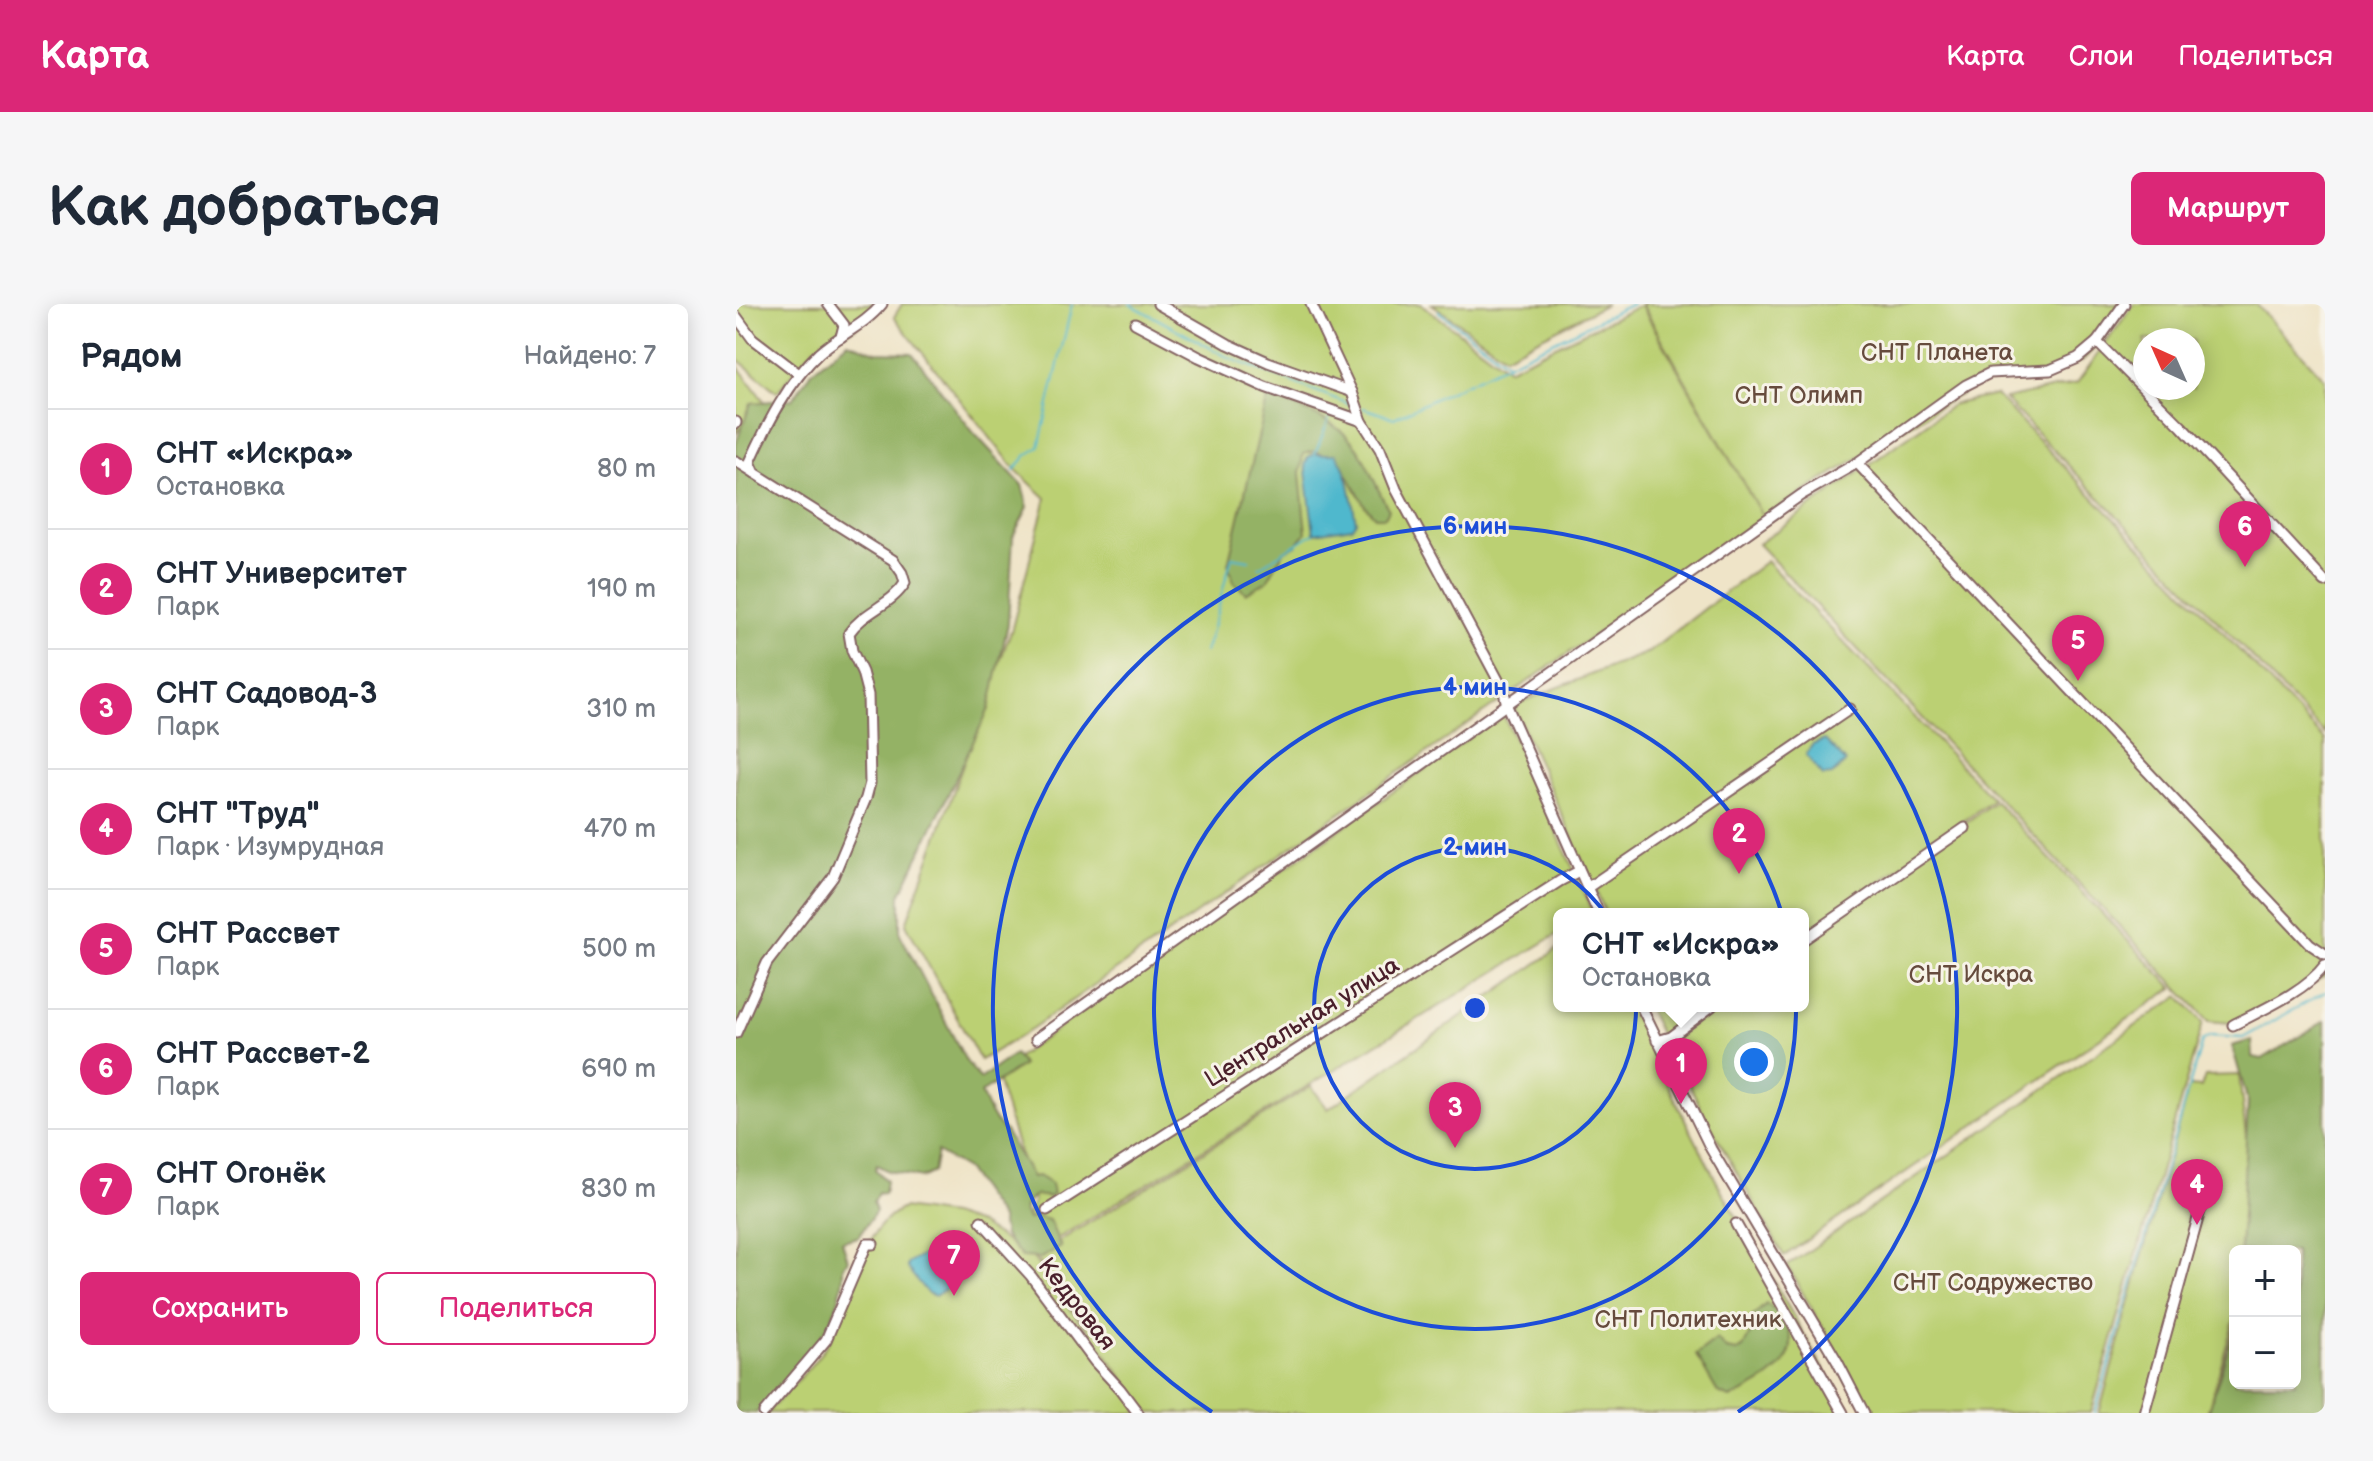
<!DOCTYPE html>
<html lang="ru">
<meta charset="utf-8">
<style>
:root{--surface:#fff;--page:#f6f6f7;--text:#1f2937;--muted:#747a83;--line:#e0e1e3;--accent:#db2777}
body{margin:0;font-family:"Balsamiq Sans",sans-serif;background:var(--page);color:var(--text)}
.controls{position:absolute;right:24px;bottom:24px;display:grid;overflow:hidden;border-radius:12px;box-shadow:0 4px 20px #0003}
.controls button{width:72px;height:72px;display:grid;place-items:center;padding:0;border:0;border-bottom:2px solid var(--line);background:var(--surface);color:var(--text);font:40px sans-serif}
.compass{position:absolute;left:1397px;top:24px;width:72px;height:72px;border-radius:50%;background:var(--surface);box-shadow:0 4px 20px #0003;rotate:315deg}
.you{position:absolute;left:1018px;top:758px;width:28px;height:28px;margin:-20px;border:6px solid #fff;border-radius:50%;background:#1a73e8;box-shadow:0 0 0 12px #1a73e833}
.badge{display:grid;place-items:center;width:52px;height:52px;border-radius:50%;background:var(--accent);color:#fff;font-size:26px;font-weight:700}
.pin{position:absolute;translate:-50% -66px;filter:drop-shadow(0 2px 4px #0008)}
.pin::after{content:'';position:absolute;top:42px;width:28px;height:24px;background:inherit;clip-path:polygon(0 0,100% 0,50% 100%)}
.popup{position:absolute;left:817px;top:604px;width:256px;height:104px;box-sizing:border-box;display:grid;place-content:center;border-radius:12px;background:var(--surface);filter:drop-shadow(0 2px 6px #0005);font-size:26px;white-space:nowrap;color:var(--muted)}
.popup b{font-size:30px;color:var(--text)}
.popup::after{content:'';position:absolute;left:50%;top:100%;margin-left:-16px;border:16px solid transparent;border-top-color:var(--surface)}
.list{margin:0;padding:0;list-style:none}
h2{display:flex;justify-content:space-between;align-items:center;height:104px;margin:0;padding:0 32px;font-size:34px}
h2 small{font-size:26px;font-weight:400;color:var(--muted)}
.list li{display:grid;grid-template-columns:52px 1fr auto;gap:24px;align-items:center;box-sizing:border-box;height:120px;padding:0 32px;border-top:2px solid var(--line)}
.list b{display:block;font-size:30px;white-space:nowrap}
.list p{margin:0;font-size:26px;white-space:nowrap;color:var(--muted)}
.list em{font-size:26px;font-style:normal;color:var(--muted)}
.actions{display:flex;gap:16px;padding:24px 32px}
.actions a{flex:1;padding:18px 0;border:2px solid var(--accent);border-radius:12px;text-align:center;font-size:28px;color:var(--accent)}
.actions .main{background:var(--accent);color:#fff}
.map{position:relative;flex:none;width:1589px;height:1109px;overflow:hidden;border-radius:12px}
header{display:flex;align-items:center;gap:48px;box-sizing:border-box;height:112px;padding:0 40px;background:var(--accent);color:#fff}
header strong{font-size:38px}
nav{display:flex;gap:44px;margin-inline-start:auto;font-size:28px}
.intro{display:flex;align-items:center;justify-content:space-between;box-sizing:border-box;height:192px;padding:0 48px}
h1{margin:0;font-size:56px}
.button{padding:20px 36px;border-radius:12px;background:var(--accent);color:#fff;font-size:28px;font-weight:700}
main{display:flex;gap:48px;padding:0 48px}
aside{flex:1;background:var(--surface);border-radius:12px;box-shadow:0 4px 20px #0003}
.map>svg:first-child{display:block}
</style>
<header>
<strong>Карта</strong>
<nav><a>Карта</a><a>Слои</a><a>Поделиться</a></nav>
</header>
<div class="intro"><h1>Как добраться</h1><a class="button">Маршрут</a></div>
<main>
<aside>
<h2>Рядом<small>Найдено: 7</small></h2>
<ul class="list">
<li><span class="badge">1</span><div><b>СНТ «Искра»</b><p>Остановка</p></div><em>80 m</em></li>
<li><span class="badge">2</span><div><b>СНТ Университет</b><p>Парк</p></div><em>190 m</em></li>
<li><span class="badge">3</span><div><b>СНТ Садовод-3</b><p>Парк</p></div><em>310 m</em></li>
<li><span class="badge">4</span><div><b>СНТ &quot;Труд&quot;</b><p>Парк · Изумрудная</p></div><em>470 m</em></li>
<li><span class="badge">5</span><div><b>СНТ Рассвет</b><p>Парк</p></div><em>500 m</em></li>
<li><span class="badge">6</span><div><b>СНТ Рассвет-2</b><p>Парк</p></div><em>690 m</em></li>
<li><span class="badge">7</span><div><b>СНТ Огонёк</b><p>Парк</p></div><em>830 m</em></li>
</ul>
<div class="actions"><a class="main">Сохранить</a><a>Поделиться</a></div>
</aside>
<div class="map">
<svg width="1589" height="1109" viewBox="0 0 1589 1109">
<rect width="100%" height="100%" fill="#f7f3e8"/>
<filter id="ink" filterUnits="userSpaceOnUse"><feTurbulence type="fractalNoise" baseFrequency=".0125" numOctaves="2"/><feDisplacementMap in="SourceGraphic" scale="16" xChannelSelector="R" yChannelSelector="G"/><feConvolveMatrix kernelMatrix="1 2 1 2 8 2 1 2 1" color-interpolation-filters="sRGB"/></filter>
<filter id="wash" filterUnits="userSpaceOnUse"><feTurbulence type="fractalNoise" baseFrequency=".006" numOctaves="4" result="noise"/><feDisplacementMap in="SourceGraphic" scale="32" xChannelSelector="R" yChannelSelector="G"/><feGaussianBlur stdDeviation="1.8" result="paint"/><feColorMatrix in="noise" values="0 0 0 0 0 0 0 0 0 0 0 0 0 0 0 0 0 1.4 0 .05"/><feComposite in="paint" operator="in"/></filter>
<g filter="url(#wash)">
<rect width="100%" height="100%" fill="#efe4c8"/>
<g fill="#bbd073" stroke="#82784f" stroke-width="2" fill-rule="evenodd">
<polygon points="0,0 143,0 119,24 78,44 41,88 0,54"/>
<polygon points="166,0 685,0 772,65 905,1 1025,210 906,0 1392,0 1366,37 1346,57 1316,69 1255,74 1218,94 1026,214 288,730 244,756 170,620 276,324 310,194 280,166 158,13"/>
<polygon points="696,0 870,0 769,52"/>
<path d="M1398,0H1520L1589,75V430L1269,95L1341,79ZM1409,36H1457V84H1409Z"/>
<polygon points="0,60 28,97 0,129"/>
<polygon points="1260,91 1589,436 1589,672 1506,720 1473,717 1022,240 1218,100"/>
<polygon points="1030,257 1257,495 1067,633 1067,610 870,610 777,401 913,348"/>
<polygon points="767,410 857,608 823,610 823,629 296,950 281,935 298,896 259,769"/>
<polygon points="1259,497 1437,684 1048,952 968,811 933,737 981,702 1067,702 1067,638"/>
<polygon points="823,644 823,702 897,702 940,798 983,882 1113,1109 413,1109 299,952 575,782 592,805"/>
<polygon points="1443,692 1467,718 1355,1109 1136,1109 1051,962"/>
<polygon points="911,702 971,702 926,734"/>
<polygon points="1503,771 1512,850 1504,947 1499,947 1498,1016 1471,1109 1363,1109 1453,782 1465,783 1469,772"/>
<path d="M167,904L215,911L243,920L297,954L411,1109H31C50,1088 73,1067 89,1043C117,1002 119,927 167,904Z"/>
</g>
<g fill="#94b265" stroke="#6f6848" stroke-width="2">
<path d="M112,38L140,48L176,49L238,129L286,181L292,203L277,232L272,320L253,405L164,591V630L230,757L244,775L278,750L287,761L245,789C251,802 257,819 269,827L296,873L302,872L315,880L317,890L313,893L299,891C290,899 285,904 292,915L299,912L313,916L325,943L305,954L286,953L268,932L265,915L230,865L201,848L197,868L185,874L152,867L141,861L139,865L150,877L148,890L142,889L137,898L140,907L122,933L106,937L112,956L107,963C109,1020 59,1072 20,1109H0V139L15,99L57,95L75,68Z"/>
<path d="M532,92C562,104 603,116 622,145C634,164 641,186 653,206L649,213H639L629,202L603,156L579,147L567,150L564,169L570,229L560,241L548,248L531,277L510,289L498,278L492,260Z"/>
<polygon points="1589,717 1589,1109 1472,1109 1499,1022 1499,1079 1559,1079 1559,947 1504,947 1512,798 1496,742 1516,736 1517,753 1526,755"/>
<path d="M1030,1000C1042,1005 1044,1011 1050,1022C1071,1058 1022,1082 994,1094L982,1089L960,1051L981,1035L990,1045L1001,1047L1007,1044L1016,1026L1011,1018Z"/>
</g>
<g fill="#4fb8cd" stroke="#4c6c7c" stroke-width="2">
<path d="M579,150H600C614,169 615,194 620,217L616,223L578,229L569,160L572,153Z"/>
<polygon points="1089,436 1110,458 1096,471 1087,472 1070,451 1076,441"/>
<polygon points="204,941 212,942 232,952 228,963 220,963 214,970 216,976 214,982 199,992 191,989 171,964 171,960"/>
</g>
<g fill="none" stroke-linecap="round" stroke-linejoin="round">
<g stroke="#4fb8cd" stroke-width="2">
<polyline points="394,0 493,54 613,100"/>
<polyline points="702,7 771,59"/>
<polyline points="627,104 658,114 896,0"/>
<polyline points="579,150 595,110"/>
<polyline points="278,166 291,151 303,143 336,0"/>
<polyline points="523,263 578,229"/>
<path d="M469,348C481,316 486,284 496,253L513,256"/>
<polyline points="1359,1109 1466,737 1474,732 1507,734 1589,688"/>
</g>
</g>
</g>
<g filter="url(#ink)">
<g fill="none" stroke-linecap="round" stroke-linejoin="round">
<defs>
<g id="minor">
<polyline points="92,0 108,21 105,33"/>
<polyline points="422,0 492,40 532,58 616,88"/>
<polyline points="575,0 616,88 626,117 644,145 660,185 768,387 771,402 863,610"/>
<polyline points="0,12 16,34 63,70"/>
<polyline points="399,19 463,53 529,83 626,117"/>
<polyline points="1361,38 1445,122 1589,278"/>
<polyline points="0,118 0,119"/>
<polyline points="0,157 19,169"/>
<polyline points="1121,159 1574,640 1589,650"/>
<polyline points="851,584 1114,405"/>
<polyline points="1067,636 1229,524"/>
<polyline points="905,702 975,845 1101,1057 1128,1109"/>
<path d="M1497,721C1526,706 1570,687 1589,661"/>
<path d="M0,729L31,659L97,573L130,494L134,479L132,391L126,368L116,347L113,329C128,307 156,301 169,279L166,269L157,256L19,169L14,158C31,120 53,77 83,49C103,31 129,21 146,0"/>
<polyline points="300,735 1065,191 1121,159 1230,81 1254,69 1314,66 1342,54 1361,38 1388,0"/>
<polyline points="921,737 935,733 976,702"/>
<polyline points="311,906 824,577 843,567"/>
<polyline points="245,917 295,972 359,1058 384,1085 402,1109"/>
<polyline points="1000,920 1107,1109"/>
<polyline points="28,1109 90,1036 131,940 137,940"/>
<polyline points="1408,1109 1464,907 1470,896 1478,891"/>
</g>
</defs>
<use href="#minor" stroke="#846462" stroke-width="13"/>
<use href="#minor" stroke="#fff" stroke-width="9"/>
</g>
</g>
<g fill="none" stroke="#1d4ed8" stroke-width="4">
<circle cx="739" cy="704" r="161"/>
<circle cx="739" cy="704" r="321"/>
<path d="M476 1108A482 482 0 1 1 1002 1108"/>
</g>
<g text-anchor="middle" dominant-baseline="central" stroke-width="6" stroke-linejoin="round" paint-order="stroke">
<g font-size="24" fill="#664b3d" stroke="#f7f3e8">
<text x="1201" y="48">СНТ Планета</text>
<text x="1063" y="91">СНТ Олимп</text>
<text x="1235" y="670">СНТ Искра</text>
<text x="1257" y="978">СНТ Содружество</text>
<text x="952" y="1015">СНТ Политехник</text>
</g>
<g font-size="24" fill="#4a1f2b" stroke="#f7f3e8">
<text transform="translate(566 718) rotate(-32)">Центральная улица</text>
<text transform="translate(341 1000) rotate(52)">Кедровая</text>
</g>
</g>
<circle cx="739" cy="704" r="12" fill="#1d4ed8" stroke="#f7f3e8" stroke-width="4"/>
<g font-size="24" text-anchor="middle" font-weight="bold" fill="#1d4ed8" stroke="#f7f3e8" stroke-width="6" stroke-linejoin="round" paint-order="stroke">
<text x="739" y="230">6 мин</text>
<text x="739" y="391">4 мин</text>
<text x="739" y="551">2 мин</text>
</g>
</svg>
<div class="controls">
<button>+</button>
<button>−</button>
</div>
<svg class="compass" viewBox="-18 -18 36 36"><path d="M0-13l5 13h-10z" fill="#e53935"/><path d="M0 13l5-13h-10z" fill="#747a83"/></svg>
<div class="you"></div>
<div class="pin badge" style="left:945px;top:800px">1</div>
<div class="popup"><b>СНТ «Искра»</b>Остановка</div>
<div class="pin badge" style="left:1003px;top:570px">2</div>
<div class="pin badge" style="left:719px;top:844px">3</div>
<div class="pin badge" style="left:1461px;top:921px">4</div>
<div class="pin badge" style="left:1342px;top:377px">5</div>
<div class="pin badge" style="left:1509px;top:263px">6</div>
<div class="pin badge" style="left:218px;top:992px">7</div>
</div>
</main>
